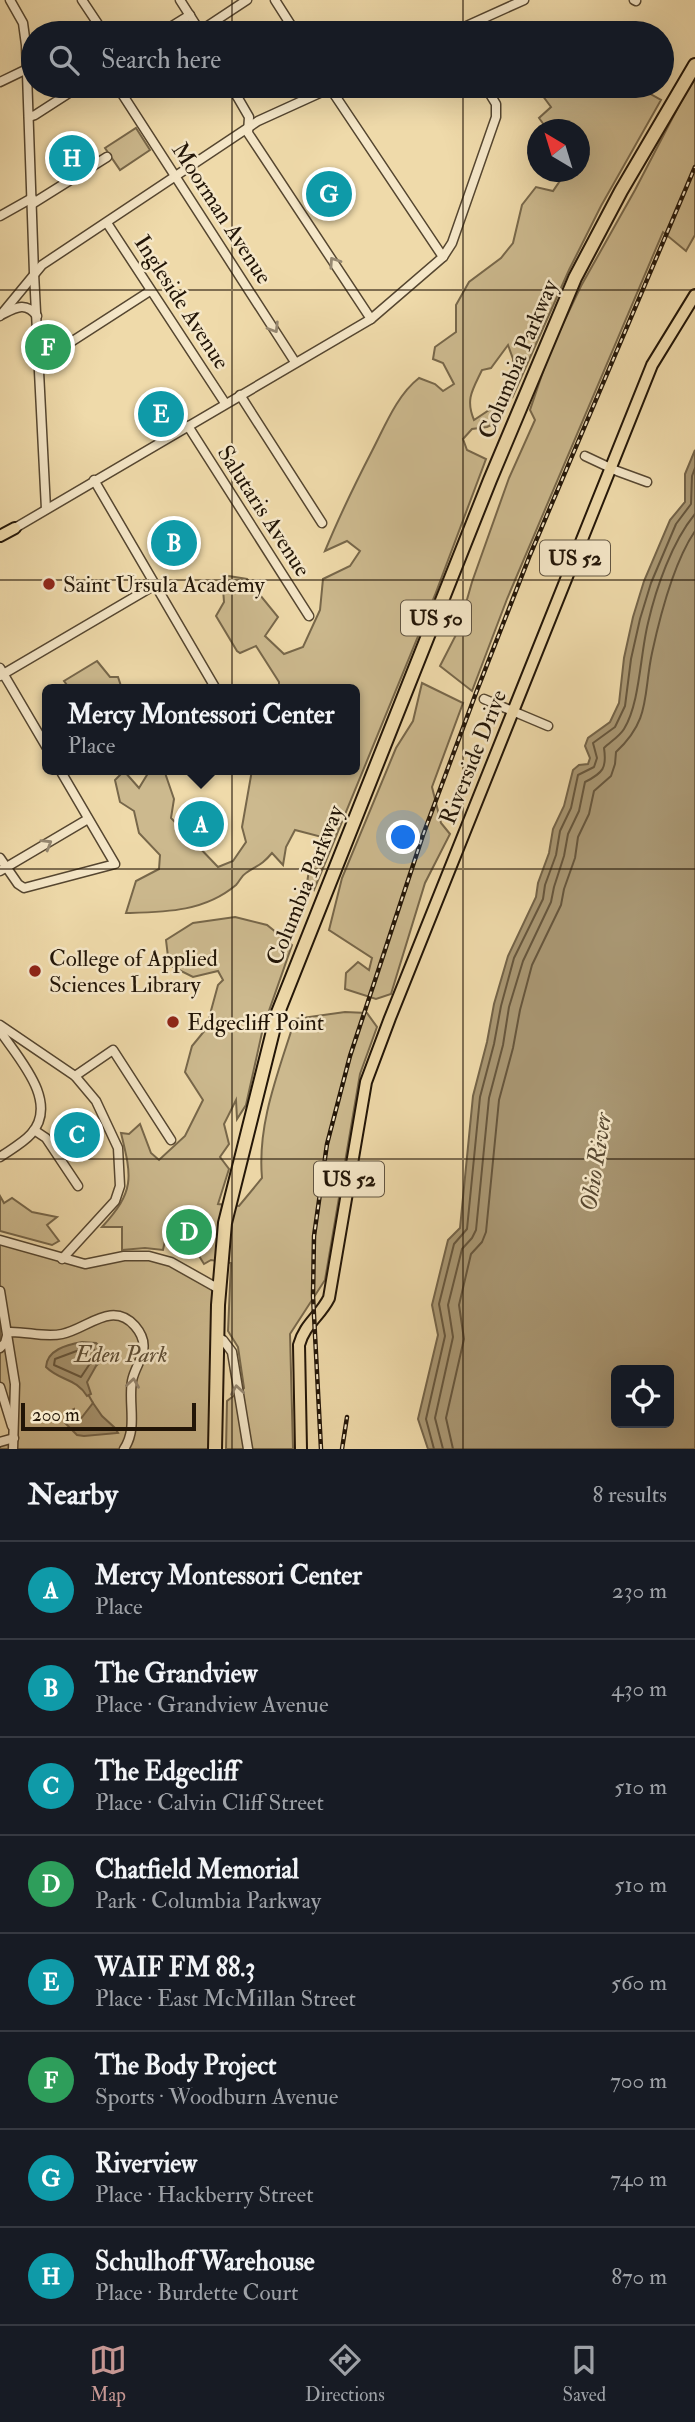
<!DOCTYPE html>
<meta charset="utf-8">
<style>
:root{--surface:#171b24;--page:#20242c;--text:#f1f3f6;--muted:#9ea1a6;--line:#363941;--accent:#c59692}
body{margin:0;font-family:"IM FELL Double Pica",serif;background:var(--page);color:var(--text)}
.controls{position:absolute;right:21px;bottom:21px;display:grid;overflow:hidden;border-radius:10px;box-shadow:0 7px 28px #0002}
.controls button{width:63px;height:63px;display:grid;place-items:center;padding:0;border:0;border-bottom:2px solid var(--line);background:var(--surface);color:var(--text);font:35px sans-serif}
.compass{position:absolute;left:527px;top:119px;width:63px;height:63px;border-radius:50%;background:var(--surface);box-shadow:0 7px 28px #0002;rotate:322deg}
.scale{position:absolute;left:21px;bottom:18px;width:175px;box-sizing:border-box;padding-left:7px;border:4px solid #221507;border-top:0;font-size:19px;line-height:24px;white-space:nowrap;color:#221507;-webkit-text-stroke:5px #f5e7c8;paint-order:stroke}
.you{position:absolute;left:404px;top:838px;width:24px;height:24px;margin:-18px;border:5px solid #fff;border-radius:50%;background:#1a73e8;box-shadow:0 0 0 10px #1a73e833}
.badge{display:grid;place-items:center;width:46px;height:46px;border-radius:50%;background:var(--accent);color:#fff;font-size:23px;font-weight:700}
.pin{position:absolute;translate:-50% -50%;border:4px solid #fff;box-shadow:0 2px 7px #0006}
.popup{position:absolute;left:42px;top:684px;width:318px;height:91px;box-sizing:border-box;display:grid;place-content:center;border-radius:10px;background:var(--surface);filter:drop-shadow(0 2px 5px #0005);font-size:23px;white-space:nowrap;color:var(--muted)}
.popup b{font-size:26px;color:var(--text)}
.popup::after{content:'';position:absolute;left:50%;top:100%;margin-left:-14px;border:14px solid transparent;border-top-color:var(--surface)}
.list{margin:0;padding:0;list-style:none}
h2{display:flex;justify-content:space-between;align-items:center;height:91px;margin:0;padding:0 28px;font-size:30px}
h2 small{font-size:23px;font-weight:400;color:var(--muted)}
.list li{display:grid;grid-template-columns:46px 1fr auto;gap:21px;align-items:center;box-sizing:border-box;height:98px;padding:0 28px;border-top:2px solid var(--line)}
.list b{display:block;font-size:26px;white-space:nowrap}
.list p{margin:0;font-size:23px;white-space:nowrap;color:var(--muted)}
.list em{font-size:23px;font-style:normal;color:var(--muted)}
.icon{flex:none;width:38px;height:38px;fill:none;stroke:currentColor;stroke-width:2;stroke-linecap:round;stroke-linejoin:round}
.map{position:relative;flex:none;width:695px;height:1449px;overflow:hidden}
.search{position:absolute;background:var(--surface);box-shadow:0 7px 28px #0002;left:21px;right:21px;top:21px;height:77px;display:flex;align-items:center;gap:18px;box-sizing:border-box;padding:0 24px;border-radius:38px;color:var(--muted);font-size:26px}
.sheet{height:875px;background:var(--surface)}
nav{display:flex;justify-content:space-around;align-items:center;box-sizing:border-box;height:98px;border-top:2px solid var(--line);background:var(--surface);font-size:19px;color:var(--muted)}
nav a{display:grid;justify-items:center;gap:4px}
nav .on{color:var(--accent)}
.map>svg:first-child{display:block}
</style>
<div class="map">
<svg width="695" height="1449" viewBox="0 0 695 1449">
<rect width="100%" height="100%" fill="#efdaaa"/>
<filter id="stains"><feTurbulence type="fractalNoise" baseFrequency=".00286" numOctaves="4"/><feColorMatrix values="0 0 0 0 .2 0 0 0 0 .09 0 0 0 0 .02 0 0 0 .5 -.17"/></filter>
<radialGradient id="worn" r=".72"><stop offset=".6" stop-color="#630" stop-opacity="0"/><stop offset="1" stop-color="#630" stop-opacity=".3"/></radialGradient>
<g fill="#ccb98e" stroke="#77674a" stroke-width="2">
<polygon points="695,79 695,235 686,251 663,232 507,599 472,691 440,666 458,631 472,582 509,478 535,420 530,410 550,351 581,286 635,190 686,92"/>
<path d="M541,86H636L661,100L601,206L569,270L512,398L513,359L508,345L491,368L482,370C473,389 465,399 474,420L492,408L499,399L503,406L500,421L487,427L472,429L463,439L467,450L486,459L435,595L314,890L307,883L310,864L315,854L326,838L295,830L286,847L283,865L272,853C262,865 258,865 246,873C241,876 240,881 236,885C204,912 165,912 126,913L136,881L159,869L160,855L139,833L134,811L120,802L115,780L124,771L139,788L150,770H164L174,799L171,818L218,867L233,861L246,842L242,827L252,770H355V689H279V682L256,646L240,653L237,651L216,616L224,602L222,575L247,579L278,617L265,636L284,654L303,647L320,610L323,579L350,566L360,551L347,541L325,551C339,517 355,484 372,451C385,426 397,395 419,378L435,384L443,391L454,384L443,363L433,359L435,347L456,332V305L469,282L501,258L513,243L522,205L536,187L553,191L566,172H580V130L547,129L539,118L551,107L537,88Z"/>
<polygon points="136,128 150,150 120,170 105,148"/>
<polygon points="97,661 110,677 118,677 122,689 70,689 64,681"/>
<polygon points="422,683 463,703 432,787 441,823 450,834 425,883 391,994 376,999 345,989 346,973 358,962 369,970 372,958 329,930 342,878 396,748 413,721"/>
<path d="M235,917L267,925L292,945L263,1028L246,1105L237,1119L236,1100L224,1124L229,1144L220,1157L229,1169L218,1204L239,1206L262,1178C257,1123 279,1071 295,1019L345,1012L367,1013L377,1027L360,1074L325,1280L290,1334L293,1449H226L227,1401L244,1388L238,1347L228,1331L231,1263L211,1260L204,1264L191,1243L181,1234L166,1236L163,1250L145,1248L122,1250V1227H102C135,1191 132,1178 121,1133L129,1134L140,1124L151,1153L159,1160L185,1136L203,1100L185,1072L192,1046L206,1029L218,985L223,980L218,971L193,977L169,965L166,940L193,923Z"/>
<polygon points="0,1196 4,1203 12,1198 32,1212 57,1217 47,1225 59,1241 52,1245 0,1231"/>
<polygon points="0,1240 76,1263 149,1256 219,1289 215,1449 0,1449 0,1442 14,1438 0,1387"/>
</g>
<g fill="#a99773" stroke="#736348" stroke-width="2" fill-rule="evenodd">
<path d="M695,450V1449H428L418,1419L438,1335L432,1305L448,1240L460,1228L473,1096L487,1042L494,1004L508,956L536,897L538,883L549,853L553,829L564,806L573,770L579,765L588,764L590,758L585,746L588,738L610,722L619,703L624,658L633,617L644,581L670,520L685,502V474ZM669,1370V1423H616V1370Z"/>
<path d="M82,1342L96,1343L108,1354L96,1366L87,1382L91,1394L87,1396C76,1378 60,1381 46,1367C47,1350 66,1345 82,1342Z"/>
<polygon points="93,1403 102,1416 115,1428 118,1433 84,1436 77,1435 65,1423 67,1412 74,1409 74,1418 79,1421"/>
</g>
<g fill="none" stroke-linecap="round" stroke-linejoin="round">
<g stroke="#66563d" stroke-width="2">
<polygon points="82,1349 93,1349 97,1353 81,1377 54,1365 55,1359"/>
<polyline points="434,1449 426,1419 445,1336 439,1304 454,1244 467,1229 480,1097 494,1044 501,1006 514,958 543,899 545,885 556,855 560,831 571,808 578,775 594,767 597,758 593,743 615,727 625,706 631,659 640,619 651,583 676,524 691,504 692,476 695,468"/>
<path d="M443,1449L435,1418L453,1337L448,1305L462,1249L472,1238L476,1230L489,1098L503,1045L509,1007L523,961L551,902L554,887L564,856L568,834L579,811L585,782C603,773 607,768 604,748C610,742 619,737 624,729C640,703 640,655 648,623C656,588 672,542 695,514"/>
<path d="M453,1449L446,1418L464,1339L459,1305L471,1254L482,1242L486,1232L499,1100L513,1048L520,1010L532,965L561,905L564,889L575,858L578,837L589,814L594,791L611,776L615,764L616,752C651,720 643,695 652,653C660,616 674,562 695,531"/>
</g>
<polyline stroke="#736348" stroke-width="2" points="89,1396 93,1403"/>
<defs>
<g id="minor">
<polyline points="10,0 23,23 26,45 34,273 46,509"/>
<polyline points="82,0 104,33"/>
<polyline points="180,0 201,33"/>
<polyline points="275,0 296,33"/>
<polyline points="634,0 636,1"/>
<polyline points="200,31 247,0"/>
<polyline points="161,33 190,15"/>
<polyline points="451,33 524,0"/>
<polyline points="0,82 27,69"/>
<polyline points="117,86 295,362"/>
<polyline points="231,86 249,117 248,133 371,319"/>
<polyline points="330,88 443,257"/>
<polyline points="29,117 35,115 80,86"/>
<polyline points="32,204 107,157"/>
<polyline points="0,216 32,198"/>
<polyline points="107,223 225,403"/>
<path d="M3,314C17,307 26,302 37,316"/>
<polyline points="0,316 42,265 258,121 335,86"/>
<polyline points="40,362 150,291"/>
<polyline points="240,395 322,523"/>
<polyline points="188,426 309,616"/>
<polyline points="585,456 617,471 647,482"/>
<polyline points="94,480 216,689"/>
<polyline points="15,528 371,319 443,257 452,243 496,117 496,104 485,86"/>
<polyline points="0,668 47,748"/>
<polyline points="0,676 155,585"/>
<polyline points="484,699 548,726"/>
<polyline points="0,858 18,884 24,888 115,864 60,770"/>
<polyline points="0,871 88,819"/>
<polyline points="0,1025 75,1076 96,1101 118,1148 120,1186 115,1201 62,1259"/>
<path d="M0,1031C18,1058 60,1102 31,1134C23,1143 10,1150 0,1157"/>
<polyline points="75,1076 113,1050 171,1140"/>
<polyline points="34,1130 46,1138 78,1186"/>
<polyline points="0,1240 85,1264 124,1256 149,1256 171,1262 219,1289"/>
<polyline points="0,1291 15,1384 13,1449"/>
<polyline points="217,1337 223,1340 232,1352 248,1449"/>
<path d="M0,1348L5,1343L8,1332C26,1331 44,1338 62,1334C87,1329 112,1300 135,1326C141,1333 145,1342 143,1351C141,1361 134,1370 132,1381C128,1404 138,1428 124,1449"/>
<polyline points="0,1387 12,1426"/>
<polyline points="0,1442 14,1438"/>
</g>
<g id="major">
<polyline points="0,536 15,528"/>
<path d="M301,1449L299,1345C304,1325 320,1316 329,1298L366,1082L390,1018L652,365L695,295"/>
</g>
<polyline id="highway" points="215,1449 218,1305 225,1223 277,1015 490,480 575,278 621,191 695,65"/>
</defs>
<use href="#minor" stroke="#554630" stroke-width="11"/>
<use href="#major" stroke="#221507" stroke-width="14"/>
<use href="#highway" stroke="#221507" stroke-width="16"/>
<use href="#minor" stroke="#f5e7c8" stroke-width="8"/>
<use href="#major" stroke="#efdaaa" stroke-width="10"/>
<use href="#highway" stroke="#efdaaa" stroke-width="12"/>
<defs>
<g id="rail">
<polyline points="321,1449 313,1296 314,1236 327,1144 350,1056 423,835 476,693 530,555 695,167"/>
<polyline points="342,1449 347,1417"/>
</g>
</defs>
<use href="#rail" stroke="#221507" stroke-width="4.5"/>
<use href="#rail" stroke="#f5e7c8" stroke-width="2" stroke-dasharray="5" stroke-linecap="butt"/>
</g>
<defs><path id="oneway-chevron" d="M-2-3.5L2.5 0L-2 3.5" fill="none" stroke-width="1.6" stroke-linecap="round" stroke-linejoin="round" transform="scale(1.75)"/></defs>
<g stroke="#968871">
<use href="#oneway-chevron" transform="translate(334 262) rotate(-124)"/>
<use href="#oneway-chevron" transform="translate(274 328) rotate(58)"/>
<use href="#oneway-chevron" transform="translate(47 844) rotate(-31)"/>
<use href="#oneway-chevron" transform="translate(133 1383) rotate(-82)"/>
<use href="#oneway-chevron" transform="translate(237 1390) rotate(-99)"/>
</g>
<path fill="none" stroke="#221507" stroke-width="2" stroke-opacity="0.55" d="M232,0V33M463,0V33M232,86V1449M463,86V1449M0,290H695M0,580H695M0,869H695M0,1159H695"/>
<g fill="#8f2418" stroke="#f5e7c8" stroke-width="2.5">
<circle cx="49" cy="584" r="7"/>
<circle cx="35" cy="971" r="7"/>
<circle cx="173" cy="1022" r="7"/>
</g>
<g text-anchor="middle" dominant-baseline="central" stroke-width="5" stroke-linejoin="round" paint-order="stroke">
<g fill="#f5e7c8" stroke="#615441" stroke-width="2">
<rect x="540" y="540.5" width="70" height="35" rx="5"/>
<rect x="401" y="600.5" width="70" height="35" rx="5"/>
<rect x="314" y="1161.5" width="70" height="35" rx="5"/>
</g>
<g font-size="21" font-weight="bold" fill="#221507">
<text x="575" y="558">US 52</text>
<text x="436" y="618">US 50</text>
<text x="349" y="1179">US 52</text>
</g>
<g font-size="23" fill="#221507" stroke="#f5e7c8">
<text transform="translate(222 213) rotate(57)">Moorman Avenue</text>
<text transform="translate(182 302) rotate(57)">Ingleside Avenue</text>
<text transform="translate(518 359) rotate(-67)">Columbia Parkway</text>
<text transform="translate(264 511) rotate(57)">Salutaris Avenue</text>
<text transform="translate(473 757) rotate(-68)">Riverside Drive</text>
<text transform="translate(305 885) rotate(-68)">Columbia Parkway</text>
</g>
<g font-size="23" fill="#221507" stroke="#f5e7c8" text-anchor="start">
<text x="63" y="584">Saint Ursula Academy</text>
<text x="49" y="958">College of Applied<tspan x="49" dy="26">Sciences Library</tspan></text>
<text x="187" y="1022">Edgecliff Point</text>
</g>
<g font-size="23" font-style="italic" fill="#5e4e36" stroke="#f5e7c8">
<text x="121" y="1354">Eden Park</text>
</g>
<g font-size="24" font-style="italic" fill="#584932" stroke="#f5e7c8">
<text transform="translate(596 1162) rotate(-81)">Ohio River</text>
</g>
</g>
<rect width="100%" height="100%" filter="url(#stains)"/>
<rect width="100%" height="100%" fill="url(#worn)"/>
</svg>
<div class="controls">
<button><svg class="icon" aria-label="locate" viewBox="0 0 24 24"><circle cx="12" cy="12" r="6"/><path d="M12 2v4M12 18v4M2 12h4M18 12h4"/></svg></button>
</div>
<svg class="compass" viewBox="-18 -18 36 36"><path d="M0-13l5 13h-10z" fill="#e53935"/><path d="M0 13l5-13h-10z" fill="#9ea1a6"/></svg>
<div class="scale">200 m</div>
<div class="you"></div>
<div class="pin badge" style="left:201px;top:824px;background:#0f9aa8">A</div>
<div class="popup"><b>Mercy Montessori Center</b>Place</div>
<div class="pin badge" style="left:174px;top:543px;background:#0f9aa8">B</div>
<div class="pin badge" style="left:77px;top:1135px;background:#0f9aa8">C</div>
<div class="pin badge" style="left:189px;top:1232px;background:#2e9e5b">D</div>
<div class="pin badge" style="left:161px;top:414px;background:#0f9aa8">E</div>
<div class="pin badge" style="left:48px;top:347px;background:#2e9e5b">F</div>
<div class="pin badge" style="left:329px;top:194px;background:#0f9aa8">G</div>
<div class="pin badge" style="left:72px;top:158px;background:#0f9aa8">H</div>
<div class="search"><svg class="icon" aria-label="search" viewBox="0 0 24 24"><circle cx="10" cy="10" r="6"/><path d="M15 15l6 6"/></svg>Search here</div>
</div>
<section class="sheet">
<h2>Nearby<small>8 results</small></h2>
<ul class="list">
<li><span class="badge" style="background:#0f9aa8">A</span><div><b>Mercy Montessori Center</b><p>Place</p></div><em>230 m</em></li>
<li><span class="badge" style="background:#0f9aa8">B</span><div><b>The Grandview</b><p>Place · Grandview Avenue</p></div><em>430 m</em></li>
<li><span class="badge" style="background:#0f9aa8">C</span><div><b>The Edgecliff</b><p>Place · Calvin Cliff Street</p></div><em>510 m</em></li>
<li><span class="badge" style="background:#2e9e5b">D</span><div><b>Chatfield Memorial</b><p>Park · Columbia Parkway</p></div><em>510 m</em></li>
<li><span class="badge" style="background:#0f9aa8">E</span><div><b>WAIF FM 88.3</b><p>Place · East McMillan Street</p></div><em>560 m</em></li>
<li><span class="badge" style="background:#2e9e5b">F</span><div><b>The Body Project</b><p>Sports · Woodburn Avenue</p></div><em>700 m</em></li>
<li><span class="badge" style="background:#0f9aa8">G</span><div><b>Riverview</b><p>Place · Hackberry Street</p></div><em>740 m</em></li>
<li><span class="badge" style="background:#0f9aa8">H</span><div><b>Schulhoff Warehouse</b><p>Place · Burdette Court</p></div><em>870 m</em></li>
</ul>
</section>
<nav>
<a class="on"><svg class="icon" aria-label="map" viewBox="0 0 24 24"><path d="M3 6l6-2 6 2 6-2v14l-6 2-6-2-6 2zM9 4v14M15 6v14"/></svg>Map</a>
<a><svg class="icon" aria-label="directions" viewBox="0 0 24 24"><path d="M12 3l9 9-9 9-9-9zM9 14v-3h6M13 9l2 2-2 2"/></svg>Directions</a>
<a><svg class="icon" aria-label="saved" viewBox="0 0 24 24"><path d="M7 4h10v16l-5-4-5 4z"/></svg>Saved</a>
</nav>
